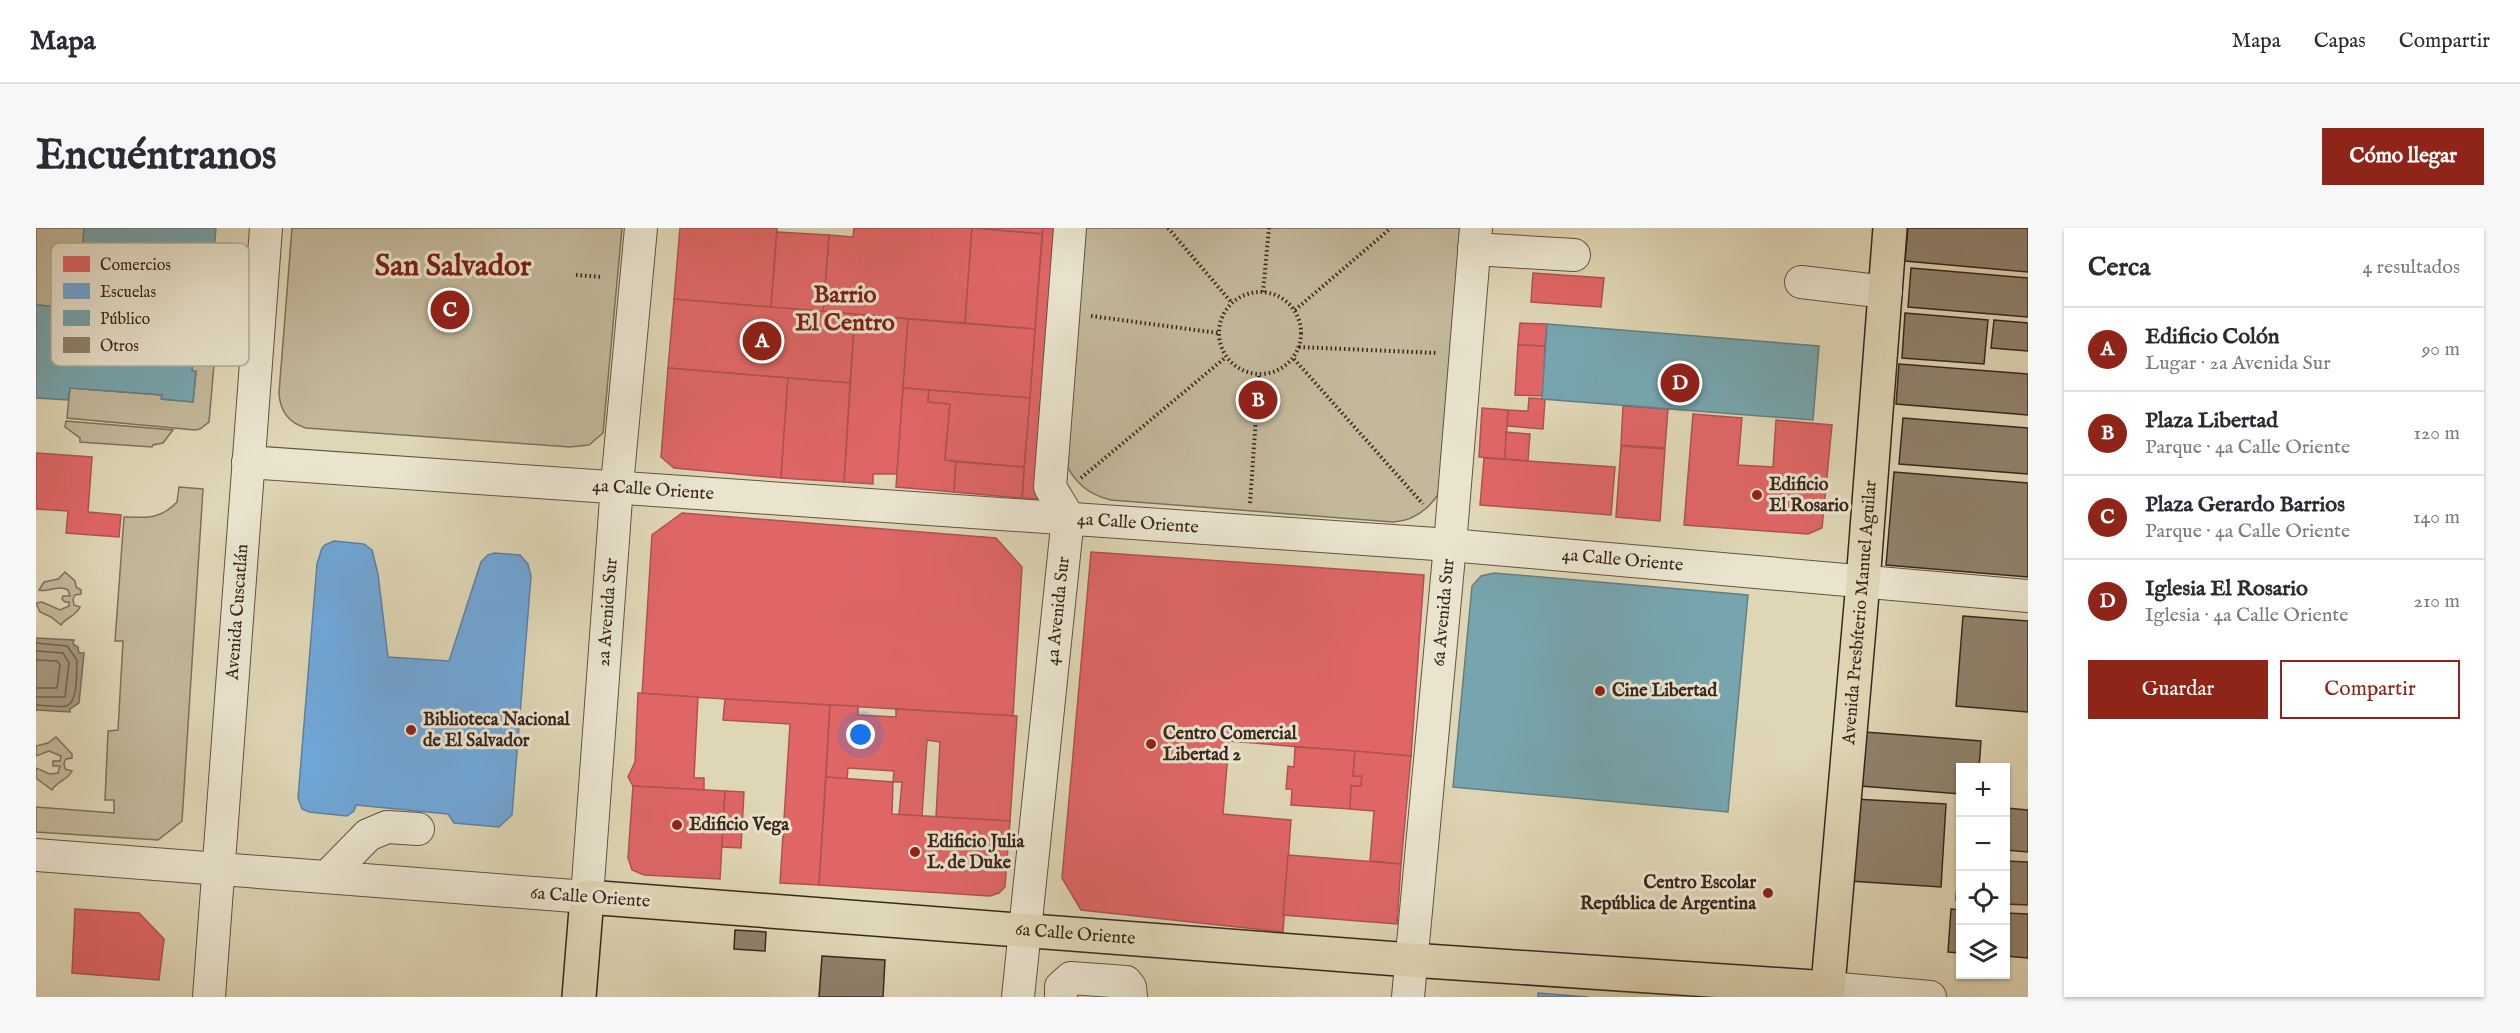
<!DOCTYPE html>
<html lang="es">
<meta charset="utf-8">
<style>
:root{--surface:#fff;--page:#f7f7f7;--text:#2b2b33;--muted:#7c7c81;--line:#e1e1e2;--accent:#8f2418}
body{margin:0;font-family:"IM FELL English",serif;background:var(--page);color:var(--text)}
.controls{position:absolute;right:18px;bottom:18px;display:grid;overflow:hidden;border-radius:0px;box-shadow:0 2px 4px #0004}
.controls button{width:54px;height:54px;display:grid;place-items:center;padding:0;border:0;border-bottom:2px solid var(--line);background:var(--surface);color:var(--text);font:30px sans-serif}
.you{position:absolute;left:825px;top:507px;width:21px;height:21px;margin:-15px;border:4px solid #fff;border-radius:50%;background:#1a73e8;box-shadow:0 0 0 9px #1a73e833}
.badge{display:grid;place-items:center;width:39px;height:39px;border-radius:50%;background:var(--accent);color:#fff;font-size:20px;font-weight:700}
.pin{position:absolute;translate:-50% -50%;border:3px solid #fff;box-shadow:0 2px 6px #0006}
.list{margin:0;padding:0;list-style:none}
h2{display:flex;justify-content:space-between;align-items:center;height:78px;margin:0;padding:0 24px;font-size:26px}
h2 small{font-size:20px;font-weight:400;color:var(--muted)}
.list li{display:grid;grid-template-columns:39px 1fr auto;gap:18px;align-items:center;box-sizing:border-box;height:84px;padding:0 24px;border-top:2px solid var(--line)}
.list b{display:block;font-size:22px;white-space:nowrap}
.list p{margin:0;font-size:20px;white-space:nowrap;color:var(--muted)}
.list em{font-size:20px;font-style:normal;color:var(--muted)}
.actions{display:flex;gap:12px;padding:18px 24px}
.actions a{flex:1;padding:14px 0;border:2px solid var(--accent);border-radius:0px;text-align:center;font-size:21px;color:var(--accent)}
.actions .main{background:var(--accent);color:#fff}
.icon{flex:none;width:33px;height:33px;fill:none;stroke:currentColor;stroke-width:2;stroke-linecap:round;stroke-linejoin:round}
.map{position:relative;flex:none;width:1992px;height:769px;overflow:hidden;border-radius:0px}
header{display:flex;align-items:center;gap:36px;box-sizing:border-box;height:84px;padding:0 30px;background:var(--surface);border-bottom:2px solid var(--line)}
header strong{font-size:28px}
nav{display:flex;gap:33px;margin-inline-start:auto;font-size:21px}
.intro{display:flex;align-items:center;justify-content:space-between;box-sizing:border-box;height:144px;padding:0 36px}
h1{margin:0;font-size:42px}
.button{padding:15px 27px;border-radius:0px;background:var(--accent);color:#fff;font-size:21px;font-weight:700}
main{display:flex;gap:36px;padding:0 36px}
aside{flex:1;background:var(--surface);border-radius:0px;box-shadow:0 2px 4px #0004}
.map>svg:first-child{display:block}
</style>
<header>
<strong>Mapa</strong>
<nav><a>Mapa</a><a>Capas</a><a>Compartir</a></nav>
</header>
<div class="intro"><h1>Encuéntranos</h1><a class="button">Cómo llegar</a></div>
<main>
<div class="map">
<svg width="1992" height="769" viewBox="0 0 1992 769">
<rect width="100%" height="100%" fill="#dfd6b5"/>
<filter id="stains"><feTurbulence type="fractalNoise" baseFrequency=".00333" numOctaves="4"/><feColorMatrix values="0 0 0 0 .2 0 0 0 0 .09 0 0 0 0 .02 0 0 0 .5 -.17"/></filter>
<radialGradient id="worn" r=".72"><stop offset=".6" stop-color="#630" stop-opacity="0"/><stop offset="1" stop-color="#630" stop-opacity=".3"/></radialGradient>
<g fill="#c3b89b" stroke="#7e6f5c" stroke-width="1.5">
<polygon points="0,0 48,0 45,44 84,47 78,116 39,113 41,80 0,77"/>
<path d="M256,0H586L567,205L553,217L534,219L270,200C253,195 244,183 243,165Z"/>
<path d="M1044,0H1427L1405,262C1394,280 1378,293 1357,294L1075,272C1054,267 1041,257 1031,238Z"/>
<polygon points="164,44 186,45 173,194 164,201 159,202 31,190 34,160 126,167 126,171 157,174 160,144 156,143"/>
<polygon points="30,193 137,202 127,215 117,217 116,219 44,214 44,210 29,199"/>
<path d="M143,259L167,261L146,593L122,612L0,604V579L78,585V572H69L72,503L82,502L87,413H79L88,289C110,290 125,291 141,274Z"/>
<path d="M29,344L39,353L40,359L45,362V366L39,367L37,371L38,377L44,379C40,388 31,389 25,397L15,389L4,384L0,375L6,374L24,382L33,378V374H29L26,371L27,368H34L32,362C20,356 13,365 3,362L8,354L22,351Z"/>
<path d="M20,509L36,526V530L30,531L28,535L29,541L36,543C32,552 21,553 16,562L0,550V540L14,546L22,545L24,538H17V533H24L25,528L13,523L0,528V518L12,515Z"/>
</g>
<polygon fill="#a79a82" stroke="#7b6c5a" stroke-width="1.5" points="0,410 38,412 37,416 42,419 43,425 48,425 43,475 34,481 34,484 0,482"/>
<g fill="#e06666" stroke="#ae5350" stroke-width="1.5">
<polygon points="644,0 741,0 735,79 638,71"/>
<polygon points="818,0 936,0 929,95 787,84 793,7 817,9"/>
<polygon points="936,0 1007,0 1006,6"/>
<polygon points="936,0 1006,6 999,101 929,95"/>
<polygon points="1007,0 1023,0 1002,271 986,270"/>
<polygon points="741,4 793,7 787,84 735,79"/>
<polygon points="1497,45 1568,50 1565,79 1495,74"/>
<polygon points="638,71 819,86 814,155 632,140"/>
<polygon points="819,86 872,91 861,246 837,246 837,256 808,254"/>
<polygon points="872,91 999,101 994,170 867,160"/>
<polygon points="1484,95 1511,96 1509,118 1482,117"/>
<polygon points="1482,117 1509,118 1507,168 1479,167"/>
<polygon points="632,140 752,150 745,250 638,240 625,229"/>
<polygon points="752,150 814,155 808,254 745,250"/>
<polygon points="867,160 893,162 892,174 914,176 909,232 920,234 918,264 860,259"/>
<polygon points="893,162 994,170 988,239 909,232 914,176 892,174"/>
<polygon points="1493,170 1509,171 1507,201 1471,198 1472,182 1492,183"/>
<polygon points="1587,178 1632,181 1629,220 1585,217"/>
<polygon points="1446,180 1472,182 1469,231 1443,229"/>
<polygon points="1657,186 1706,190 1702,237 1737,239 1740,192 1796,197 1786,300 1772,306 1648,297"/>
<polygon points="1470,204 1494,206 1492,233 1469,231"/>
<polygon points="1585,218 1629,221 1624,293 1580,289"/>
<polygon points="0,225 56,229 52,284 85,287 83,309 30,305 32,283 0,281"/>
<polygon points="1448,230 1579,239 1575,287 1444,277"/>
<polygon points="920,234 988,239 986,270 918,264"/>
<polygon points="646,285 960,310 986,339 977,488 606,466 616,307"/>
<polygon points="1055,324 1388,347 1375,528 1193,513 1187,586 1255,592 1247,704 1045,682 1026,650"/>
<polygon points="602,465 662,469 658,550 668,550 668,562 597,558 592,549 599,534"/>
<polygon points="689,471 794,477 783,657 744,655 754,496 687,492"/>
<polygon points="794,477 822,478 822,487 860,489 860,481 981,488 974,593 900,589 904,514 891,512 886,588 863,587 866,554 857,554 858,543 812,540 811,551 790,549"/>
<polygon points="1259,519 1319,523 1317,548 1326,548 1325,558 1315,558 1314,581 1255,577 1256,561 1250,561 1252,538 1258,539"/>
<polygon points="1319,523 1375,528 1365,636 1334,633 1338,583 1314,581 1315,558 1325,558 1326,548 1317,548"/>
<polygon points="790,549 857,554 856,586 974,593 969,659 963,665 954,668 783,657"/>
<polygon points="597,558 689,563 684,651 608,647 596,642 592,630"/>
<polygon points="689,563 708,564 705,620 686,619"/>
<polygon points="1252,627 1365,636 1361,696 1247,687"/>
<polygon points="39,681 103,685 128,711 123,752 36,745"/>
</g>
<g fill="#6fa8dc" stroke="#5f81a3" stroke-width="1.5">
<polygon points="298,313 328,316 336,322 342,346 352,429 413,433 445,334 452,327 458,325 484,327 492,336 495,348 476,587 463,599 418,595 412,586 320,577 318,583 311,588 273,584 266,581 262,570 281,336 286,320 289,317"/>
<polygon points="1502,765 1552,769 1502,769"/>
</g>
<g fill="#76a5af" stroke="#647f84" stroke-width="1.5">
<polygon points="48,0 180,0 176,44 164,44 156,143 160,143 157,174 125,171 126,167 34,160 32,172 0,170 0,77 41,80 39,113 78,116 84,47 45,44"/>
<polygon points="1511,96 1783,118 1777,192 1506,171"/>
<polygon points="1458,345 1712,367 1692,584 1417,559 1436,358 1445,348"/>
</g>
<g fill="none" stroke-linecap="round" stroke-linejoin="round">
<g stroke="#706050" stroke-width="1.5">
<path d="M0,415L31,418L41,432C40,443 43,474 30,478C22,480 9,477 0,477"/>
<polyline points="0,423 27,425 33,435 29,469 0,469"/>
<polyline points="0,432 21,433 24,437 21,460 0,460"/>
</g>
</g>
<g fill="#90826d" stroke="#3a261e" stroke-width="1.5">
<polygon points="1872,0 1992,0 1992,44 1869,33"/>
<polygon points="1875,40 1992,50 1992,89 1872,79"/>
<polygon points="1869,85 1952,92 1948,136 1866,130"/>
<polygon points="1958,92 1992,95 1992,123 1955,120"/>
<polygon points="1863,136 1992,146 1992,187 1860,176"/>
<polygon points="1867,190 1992,200 1992,246 1863,236"/>
<polygon points="1858,244 1992,255 1992,349 1850,337"/>
<polygon points="1927,388 1992,393 1992,484 1920,478"/>
<polygon points="1829,504 1945,513 1943,540 1924,540 1924,566 1825,558"/>
<polygon points="1818,571 1910,576 1905,659 1813,653"/>
<polygon points="1970,580 1992,582 1992,624 1970,622"/>
<polygon points="1923,629 1924,629 1924,672 1920,672"/>
<polygon points="1970,633 1992,634 1992,677 1970,676"/>
<polygon points="1915,681 1924,682 1924,725 1912,724"/>
<polygon points="1970,685 1992,686 1992,730 1970,728"/>
<polygon points="699,702 730,704 729,723 698,721"/>
<polygon points="786,728 849,732 847,769 783,769"/>
</g>
<g fill="none" stroke-linecap="round" stroke-linejoin="round">
<defs>
<g id="minor">
<polyline points="1438,21 1538,27"/>
<polyline points="1765,54 1850,64"/>
<path id="s1" d="M212,234L1414,317L1992,368"/>
<path id="s2" d="M0,627L551,669L581,257L605,0"/>
<polyline points="291,649 332,607 351,599 382,601"/>
<polyline points="1792,760 1894,769"/>
<path id="s3" d="M173,769L230,0"/>
<path id="s4" d="M982,769L1032,289L1014,259L1034,0"/>
<polyline points="1025,769 1025,759 1035,750 1090,754 1094,759 1095,769"/>
<path id="s5" d="M1372,769L1414,317L1440,0"/>
</g>
<g id="major">
<path id="s6" d="M543,769L551,669L1375,732L1792,760"/>
<path id="s7" d="M1791,769L1827,354L1854,0"/>
</g>
</defs>
<use href="#minor" stroke="#635244" stroke-width="34"/>
<use href="#major" stroke="#3a261e" stroke-width="36"/>
<g stroke="#3a261e" stroke-width="4" stroke-dasharray="1.5 3" stroke-linecap="butt">
<polyline points="1132,0 1196,75"/>
<polyline points="179,16 199,17"/>
<polyline points="540,47 567,49"/>
<circle cx="1224" cy="105" r="41"/>
<polyline points="1227,64 1233,0"/>
<polyline points="1259,82 1355,0"/>
<polyline points="1055,88 1182,105"/>
<polyline points="1263,119 1401,125"/>
<polyline points="1258,131 1387,276"/>
<polyline points="1045,250 1190,129"/>
<polyline points="1214,275 1223,147"/>
</g>
<use href="#minor" stroke="#eae4cf" stroke-width="32"/>
<use href="#major" stroke="#dfd6b5" stroke-width="33"/>
</g>
<g fill="#8f2418" stroke="#eae4cf" stroke-width="2">
<circle cx="1721" cy="267" r="6"/>
<circle cx="1564" cy="463" r="6"/>
<circle cx="375" cy="502" r="6"/>
<circle cx="1115" cy="516" r="6"/>
<circle cx="641" cy="597" r="6"/>
<circle cx="879" cy="624" r="6"/>
<circle cx="1732" cy="665" r="6"/>
</g>
<g text-anchor="middle" dominant-baseline="central" stroke-width="6" stroke-linejoin="round" paint-order="stroke">
<g font-size="18" font-weight="bold" fill="#3a261e" stroke="#eae4cf" text-anchor="start">
<text x="1733" y="257">Edificio<tspan x="1733" dy="21">El Rosario</tspan></text>
<text x="1576" y="463">Cine Libertad</text>
<text x="387" y="492">Biblioteca Nacional<tspan x="387" dy="21">de El Salvador</tspan></text>
<text x="1127" y="506">Centro Comercial<tspan x="1127" dy="21">Libertad 2</tspan></text>
<text x="653" y="597">Edificio Vega</text>
<text x="891" y="614">Edificio Julia<tspan x="891" dy="21">L. de Duke</tspan></text>
<text x="1720" y="655" text-anchor="end">Centro Escolar<tspan x="1720" dy="21">República de Argentina</tspan></text>
</g>
<g font-size="18" fill="#3a261e" stroke="#eae4cf">
<text stroke="none"><textPath href="#s1" startOffset="406">4a Calle Oriente</textPath></text>
<text stroke="none"><textPath href="#s1" startOffset="892">4a Calle Oriente</textPath></text>
<text stroke="none"><textPath href="#s1" startOffset="1378">4a Calle Oriente</textPath></text>
<text stroke="none"><textPath href="#s4" startOffset="388">4a Avenida Sur</textPath></text>
<text stroke="none"><textPath href="#s2" startOffset="838">2a Avenida Sur</textPath></text>
<text stroke="none"><textPath href="#s3" startOffset="386">Avenida Cuscatlán</textPath></text>
<text stroke="none"><textPath href="#s5" startOffset="386">6a Avenida Sur</textPath></text>
<text stroke="none"><textPath href="#s7" startOffset="386">Avenida Presbíterio Manuel Aguilar</textPath></text>
<text transform="translate(554 670) rotate(4)">6a Calle Oriente</text>
<text stroke="none"><textPath href="#s6" startOffset="590">6a Calle Oriente</textPath></text>
</g>
<g font-size="24" font-weight="bold" fill="#7a1f14" stroke="#eae4cf">
<text x="809" y="67">Barrio<tspan x="809" dy="28">El Centro</tspan></text>
</g>
<g font-size="30" font-weight="bold" fill="#7a1f14" stroke="#eae4cf">
<text x="417" y="39">San Salvador</text>
</g>
</g>
<rect x="15" y="15" width="198" height="123" rx="9" fill="#eae4cf" stroke="#b5ab9a" stroke-width="1.5"/>
<rect x="27" y="28" width="27" height="16" fill="#e06666"/>
<rect x="27" y="55" width="27" height="16" fill="#6fa8dc"/>
<rect x="27" y="82" width="27" height="16" fill="#76a5af"/>
<rect x="27" y="109" width="27" height="16" fill="#90826d"/>
<g font-size="16" fill="#3a261e">
<text x="64" y="42">Comercios</text>
<text x="64" y="69">Escuelas</text>
<text x="64" y="96">Público</text>
<text x="64" y="123">Otros</text>
</g>
<rect width="100%" height="100%" filter="url(#stains)"/>
<rect width="100%" height="100%" fill="url(#worn)"/>
</svg>
<div class="controls">
<button>+</button>
<button>−</button>
<button><svg class="icon" aria-label="locate" viewBox="0 0 24 24"><circle cx="12" cy="12" r="6"/><path d="M12 2v4M12 18v4M2 12h4M18 12h4"/></svg></button>
<button><svg class="icon" aria-label="layers" viewBox="0 0 24 24"><path d="M12 4l9 5-9 5-9-5zM3 14l9 5 9-5"/></svg></button>
</div>
<div class="you"></div>
<div class="pin badge" style="left:726px;top:113px">A</div>
<div class="pin badge" style="left:1222px;top:172px">B</div>
<div class="pin badge" style="left:414px;top:82px">C</div>
<div class="pin badge" style="left:1644px;top:155px">D</div>
</div>
<aside>
<h2>Cerca<small>4 resultados</small></h2>
<ul class="list">
<li><span class="badge">A</span><div><b>Edificio Colón</b><p>Lugar · 2a Avenida Sur</p></div><em>90 m</em></li>
<li><span class="badge">B</span><div><b>Plaza Libertad</b><p>Parque · 4a Calle Oriente</p></div><em>120 m</em></li>
<li><span class="badge">C</span><div><b>Plaza Gerardo Barrios</b><p>Parque · 4a Calle Oriente</p></div><em>140 m</em></li>
<li><span class="badge">D</span><div><b>Iglesia El Rosario</b><p>Iglesia · 4a Calle Oriente</p></div><em>210 m</em></li>
</ul>
<div class="actions"><a class="main">Guardar</a><a>Compartir</a></div>
</aside>
</main>
